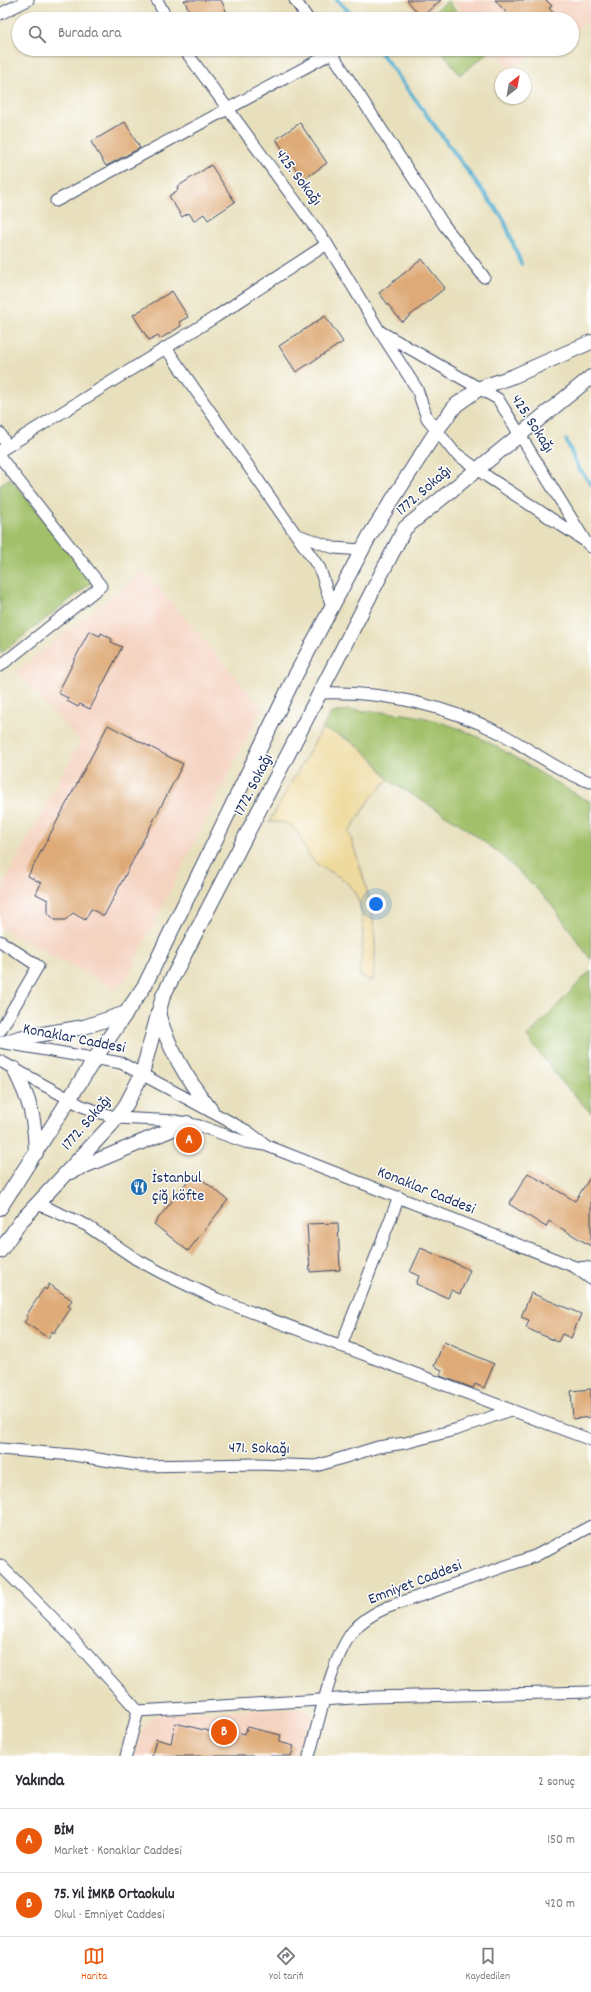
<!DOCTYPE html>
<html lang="tr">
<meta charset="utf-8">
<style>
:root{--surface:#fff;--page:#f2f2f3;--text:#2b2b33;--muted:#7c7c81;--line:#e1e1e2;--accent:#ea580c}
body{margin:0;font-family:Dekko,sans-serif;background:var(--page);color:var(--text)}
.compass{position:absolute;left:495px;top:68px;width:36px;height:36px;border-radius:50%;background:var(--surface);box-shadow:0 1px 3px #0004;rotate:31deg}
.you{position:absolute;left:376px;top:904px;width:14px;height:14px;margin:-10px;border:3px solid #fff;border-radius:50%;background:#1a73e8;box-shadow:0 0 0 6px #1a73e833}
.badge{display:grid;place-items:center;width:26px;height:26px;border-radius:50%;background:var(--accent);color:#fff;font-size:13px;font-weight:700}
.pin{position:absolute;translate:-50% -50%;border:2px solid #fff;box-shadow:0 1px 4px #0006}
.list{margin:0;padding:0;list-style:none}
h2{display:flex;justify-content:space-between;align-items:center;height:52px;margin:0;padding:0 16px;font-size:17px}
h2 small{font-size:13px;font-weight:400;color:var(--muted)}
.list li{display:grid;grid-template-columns:26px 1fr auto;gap:12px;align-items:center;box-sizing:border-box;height:64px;padding:0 16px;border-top:1px solid var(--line)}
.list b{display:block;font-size:15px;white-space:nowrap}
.list p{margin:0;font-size:13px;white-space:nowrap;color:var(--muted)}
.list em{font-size:13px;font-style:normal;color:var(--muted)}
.icon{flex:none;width:22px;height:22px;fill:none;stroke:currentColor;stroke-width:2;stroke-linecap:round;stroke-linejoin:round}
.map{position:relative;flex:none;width:591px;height:1756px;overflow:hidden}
.search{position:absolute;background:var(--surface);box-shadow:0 1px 3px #0004;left:12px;right:12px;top:12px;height:44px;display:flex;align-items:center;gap:10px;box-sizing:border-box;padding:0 14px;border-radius:22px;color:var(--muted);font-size:15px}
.sheet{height:180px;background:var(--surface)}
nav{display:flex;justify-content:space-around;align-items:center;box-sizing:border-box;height:56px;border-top:1px solid var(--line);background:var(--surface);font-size:11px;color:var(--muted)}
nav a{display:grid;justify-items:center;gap:2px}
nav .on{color:var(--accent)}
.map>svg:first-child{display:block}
</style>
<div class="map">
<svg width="591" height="1756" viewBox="0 0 591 1756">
<rect width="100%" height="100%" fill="#fff"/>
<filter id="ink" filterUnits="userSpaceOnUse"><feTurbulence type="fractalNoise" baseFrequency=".025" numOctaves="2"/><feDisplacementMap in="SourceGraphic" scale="8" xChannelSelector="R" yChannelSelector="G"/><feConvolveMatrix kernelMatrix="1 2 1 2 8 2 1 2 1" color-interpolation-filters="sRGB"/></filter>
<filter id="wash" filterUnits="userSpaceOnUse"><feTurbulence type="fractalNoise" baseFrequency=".012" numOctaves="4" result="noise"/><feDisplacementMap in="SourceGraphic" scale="16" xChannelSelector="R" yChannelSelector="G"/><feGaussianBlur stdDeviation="0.9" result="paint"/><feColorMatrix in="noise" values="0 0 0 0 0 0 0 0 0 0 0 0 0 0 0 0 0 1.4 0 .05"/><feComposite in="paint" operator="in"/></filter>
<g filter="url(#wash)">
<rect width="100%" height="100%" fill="#e8e0bd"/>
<g fill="#f5d3c1">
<polygon points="452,0 591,0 591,20 572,32 572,19 468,19"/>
<polygon points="493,49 543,49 509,69"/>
<polygon points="144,571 262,708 124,983 114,988 0,928 0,891 80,741 16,672"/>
<polygon points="301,1708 309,1713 311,1719 301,1756 134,1756 140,1735 145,1724 155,1716 161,1713"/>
</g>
<g fill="#a1c069" stroke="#5e7864">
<polygon points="448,1 462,19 424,19"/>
<polygon points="440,49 485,49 488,53 460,75"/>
<polygon points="10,478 95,580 0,654 0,485"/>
<path d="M349,710C379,712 408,712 437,721C493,737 539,776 591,802V960L551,904L534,886L499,853L460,824L388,780L374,760L356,745L346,738L322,729L331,713Z"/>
<polygon points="591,970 591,1113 562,1082 527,1037"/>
</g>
<path fill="#eeda9e" stroke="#84847e" d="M322,729C351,738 372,754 388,780L370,799L349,832C366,886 381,923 373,981L359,976C362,945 371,904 344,880C333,872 320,869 311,858C296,839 303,820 269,822Z"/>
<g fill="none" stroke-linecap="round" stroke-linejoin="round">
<g stroke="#55b0d2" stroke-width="4">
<polyline points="337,0 356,19"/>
<polyline points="378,49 504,220 521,264"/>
<polyline points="566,440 579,469 591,484"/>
</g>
</g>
<g id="blocks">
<g fill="#deaa77">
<polygon points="184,0 221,0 230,19 193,19"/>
<polygon points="407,0 441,0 421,17"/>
<polygon points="495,0 546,0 552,6 549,8 554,14 548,19 512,19"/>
<polygon points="125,122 140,148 106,166 91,142"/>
<polygon points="300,123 327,163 303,180 276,139"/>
<polygon points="211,165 235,202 208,220 204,214 194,221 189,213 182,217 169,196 178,190 177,187"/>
<polygon points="422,259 445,288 402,322 379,293"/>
<polygon points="172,291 188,317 179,322 181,326 160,339 158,335 149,340 133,315"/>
<polygon points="325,316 343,342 296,372 279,346"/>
<polygon points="89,631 100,636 101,633 112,639 111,642 122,647 90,709 80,704 78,707 67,701 68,698 58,693"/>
<polygon points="108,725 183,764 104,916 91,909 85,920 73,913 65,920 55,920 48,913 48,900 36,894 41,883 28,876"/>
<polygon points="194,1173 228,1200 188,1251 154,1224"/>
<polygon points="528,1173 575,1201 591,1176 591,1246 549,1221 546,1227 509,1204"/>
<polygon points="338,1223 340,1270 310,1272 307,1224"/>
<polygon points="421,1248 470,1270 460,1294 451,1290 448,1298 416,1284 419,1276 410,1272"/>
<polygon points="49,1284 72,1300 68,1306 71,1308 54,1333 52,1331 48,1338 24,1322 28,1317 26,1316 44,1288 46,1290"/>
<polygon points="531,1293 581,1314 571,1338 562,1334 558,1342 526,1328 529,1320 521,1317"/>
<polygon points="444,1342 494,1364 484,1388 475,1384 473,1388 440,1376 442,1370 434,1366"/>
<polygon points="591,1389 591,1417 573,1419 571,1391"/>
<polygon points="175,1723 229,1736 230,1730 245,1734 247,1727 281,1735 279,1742 294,1746 291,1756 152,1756 156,1739 171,1743"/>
</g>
</g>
</g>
<g filter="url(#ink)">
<use href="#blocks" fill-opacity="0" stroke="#3a4a6c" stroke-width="1"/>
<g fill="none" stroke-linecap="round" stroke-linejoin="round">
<defs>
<g id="minor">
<polyline points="157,0 167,19"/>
<polyline points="295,0 308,19"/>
<polyline points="0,14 28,0"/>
<polyline points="184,49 327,244 379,330 417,389 427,418 454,452 488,477 585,541 591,547"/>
<polyline points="329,49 444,225 484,277"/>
<polyline points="56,201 332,53"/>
<polyline points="381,332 498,399 584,539"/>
<polyline points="166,348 320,569 332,607"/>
<polyline points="0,433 7,446"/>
<polyline points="0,451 217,316 327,244"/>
<polyline points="0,457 101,586 0,666"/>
<polyline points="298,535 334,548 362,550"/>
<path d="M320,693C382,691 444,705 500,733C529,748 560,773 591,782"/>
<polyline points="0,941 38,966 0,1031"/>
<polyline points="0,1042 121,1063 247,1131 265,1144"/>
<polyline points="0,1061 82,1106 105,1114 117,1118 177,1121 200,1126 245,1142 265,1145 575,1267 591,1268"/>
<polyline points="38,1204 86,1225 136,1259 162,1273 217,1299 591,1440"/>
<polyline points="575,1267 591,1279"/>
<polyline points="341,1346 399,1197"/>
<polyline points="0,1449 73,1455 142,1466 257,1464 316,1466 378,1447 405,1443 458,1429 510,1410"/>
<polyline points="0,1565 64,1629 138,1711"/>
<polyline points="138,1711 371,1697 591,1692"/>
<polyline points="126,1756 138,1711"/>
<path d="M309,1756C319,1722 331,1659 353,1631C362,1620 374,1613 388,1607L535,1556L591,1526"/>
</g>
<g id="tertiary">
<path d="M158,1013C169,1050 187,1080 211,1110"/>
<polyline points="7,1042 19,1038 84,1027 126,1013"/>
<path d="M14,1069C30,1100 35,1118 36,1153"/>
<polyline points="70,1172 187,1123"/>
<polyline points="0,1208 96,1057 145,985 293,680 370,535 437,430 456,405 480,388 514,376 591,342"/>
<polyline points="0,1251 21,1221 111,1125 126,1105 142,1074 163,996 405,528 591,377"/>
</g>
</defs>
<use href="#minor" stroke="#3a4a6c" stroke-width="13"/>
<use href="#tertiary" stroke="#3a4a6c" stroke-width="16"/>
<use href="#minor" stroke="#fff" stroke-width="11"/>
<use href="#tertiary" stroke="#fff" stroke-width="14"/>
</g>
</g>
<defs>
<symbol id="restaurant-disc" viewBox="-11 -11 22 22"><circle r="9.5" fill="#1f6fb2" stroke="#fff"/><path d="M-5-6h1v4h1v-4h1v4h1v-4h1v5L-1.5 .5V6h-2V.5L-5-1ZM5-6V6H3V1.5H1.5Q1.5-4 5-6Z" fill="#fff"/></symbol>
</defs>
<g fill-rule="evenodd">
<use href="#restaurant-disc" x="129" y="1177" width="20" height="20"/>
</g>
<g text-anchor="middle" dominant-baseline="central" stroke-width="3" stroke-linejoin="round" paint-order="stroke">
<g font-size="16" fill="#1b2f5e" stroke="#fff">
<text transform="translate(298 178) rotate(53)">425. Sokağı</text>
<text transform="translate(532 424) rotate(57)">425. Sokağı</text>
<text transform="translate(424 491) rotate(-41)">1772. Sokağı</text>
<text transform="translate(254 785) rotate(-63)">1772. Sokağı</text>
<text transform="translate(74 1039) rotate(11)">Konaklar Caddesi</text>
<text transform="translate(87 1123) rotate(-49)">1772. Sokağı</text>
<text transform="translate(426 1191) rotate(22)">Konaklar Caddesi</text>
<text transform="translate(259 1449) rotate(1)">471. Sokağı</text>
<text transform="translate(415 1583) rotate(-21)">Emniyet Caddesi</text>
</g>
<g font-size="16" fill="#1b2f5e" stroke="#fff" text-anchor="start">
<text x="152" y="1178">İstanbul<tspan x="152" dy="18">çiğ köfte</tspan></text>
</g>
</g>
</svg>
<svg class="compass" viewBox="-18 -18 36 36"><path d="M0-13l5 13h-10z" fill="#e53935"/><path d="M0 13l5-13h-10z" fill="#7c7c81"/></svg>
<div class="you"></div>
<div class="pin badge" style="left:189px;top:1140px">A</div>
<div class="pin badge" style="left:224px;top:1732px">B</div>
<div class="search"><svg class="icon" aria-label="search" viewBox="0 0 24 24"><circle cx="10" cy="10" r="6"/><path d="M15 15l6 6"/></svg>Burada ara</div>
</div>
<section class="sheet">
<h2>Yakında<small>2 sonuç</small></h2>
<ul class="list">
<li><span class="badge">A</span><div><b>BİM</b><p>Market · Konaklar Caddesi</p></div><em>150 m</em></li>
<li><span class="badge">B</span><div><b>75. Yıl İMKB Ortaokulu</b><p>Okul · Emniyet Caddesi</p></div><em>420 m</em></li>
</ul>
</section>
<nav>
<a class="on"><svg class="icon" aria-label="map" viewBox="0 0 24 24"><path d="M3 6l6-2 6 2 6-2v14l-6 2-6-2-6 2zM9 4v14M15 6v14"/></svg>Harita</a>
<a><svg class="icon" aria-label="directions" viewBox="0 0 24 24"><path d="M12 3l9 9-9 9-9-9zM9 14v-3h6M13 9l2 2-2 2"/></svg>Yol tarifi</a>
<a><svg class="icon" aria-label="saved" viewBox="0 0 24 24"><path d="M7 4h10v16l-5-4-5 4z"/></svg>Kaydedilen</a>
</nav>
